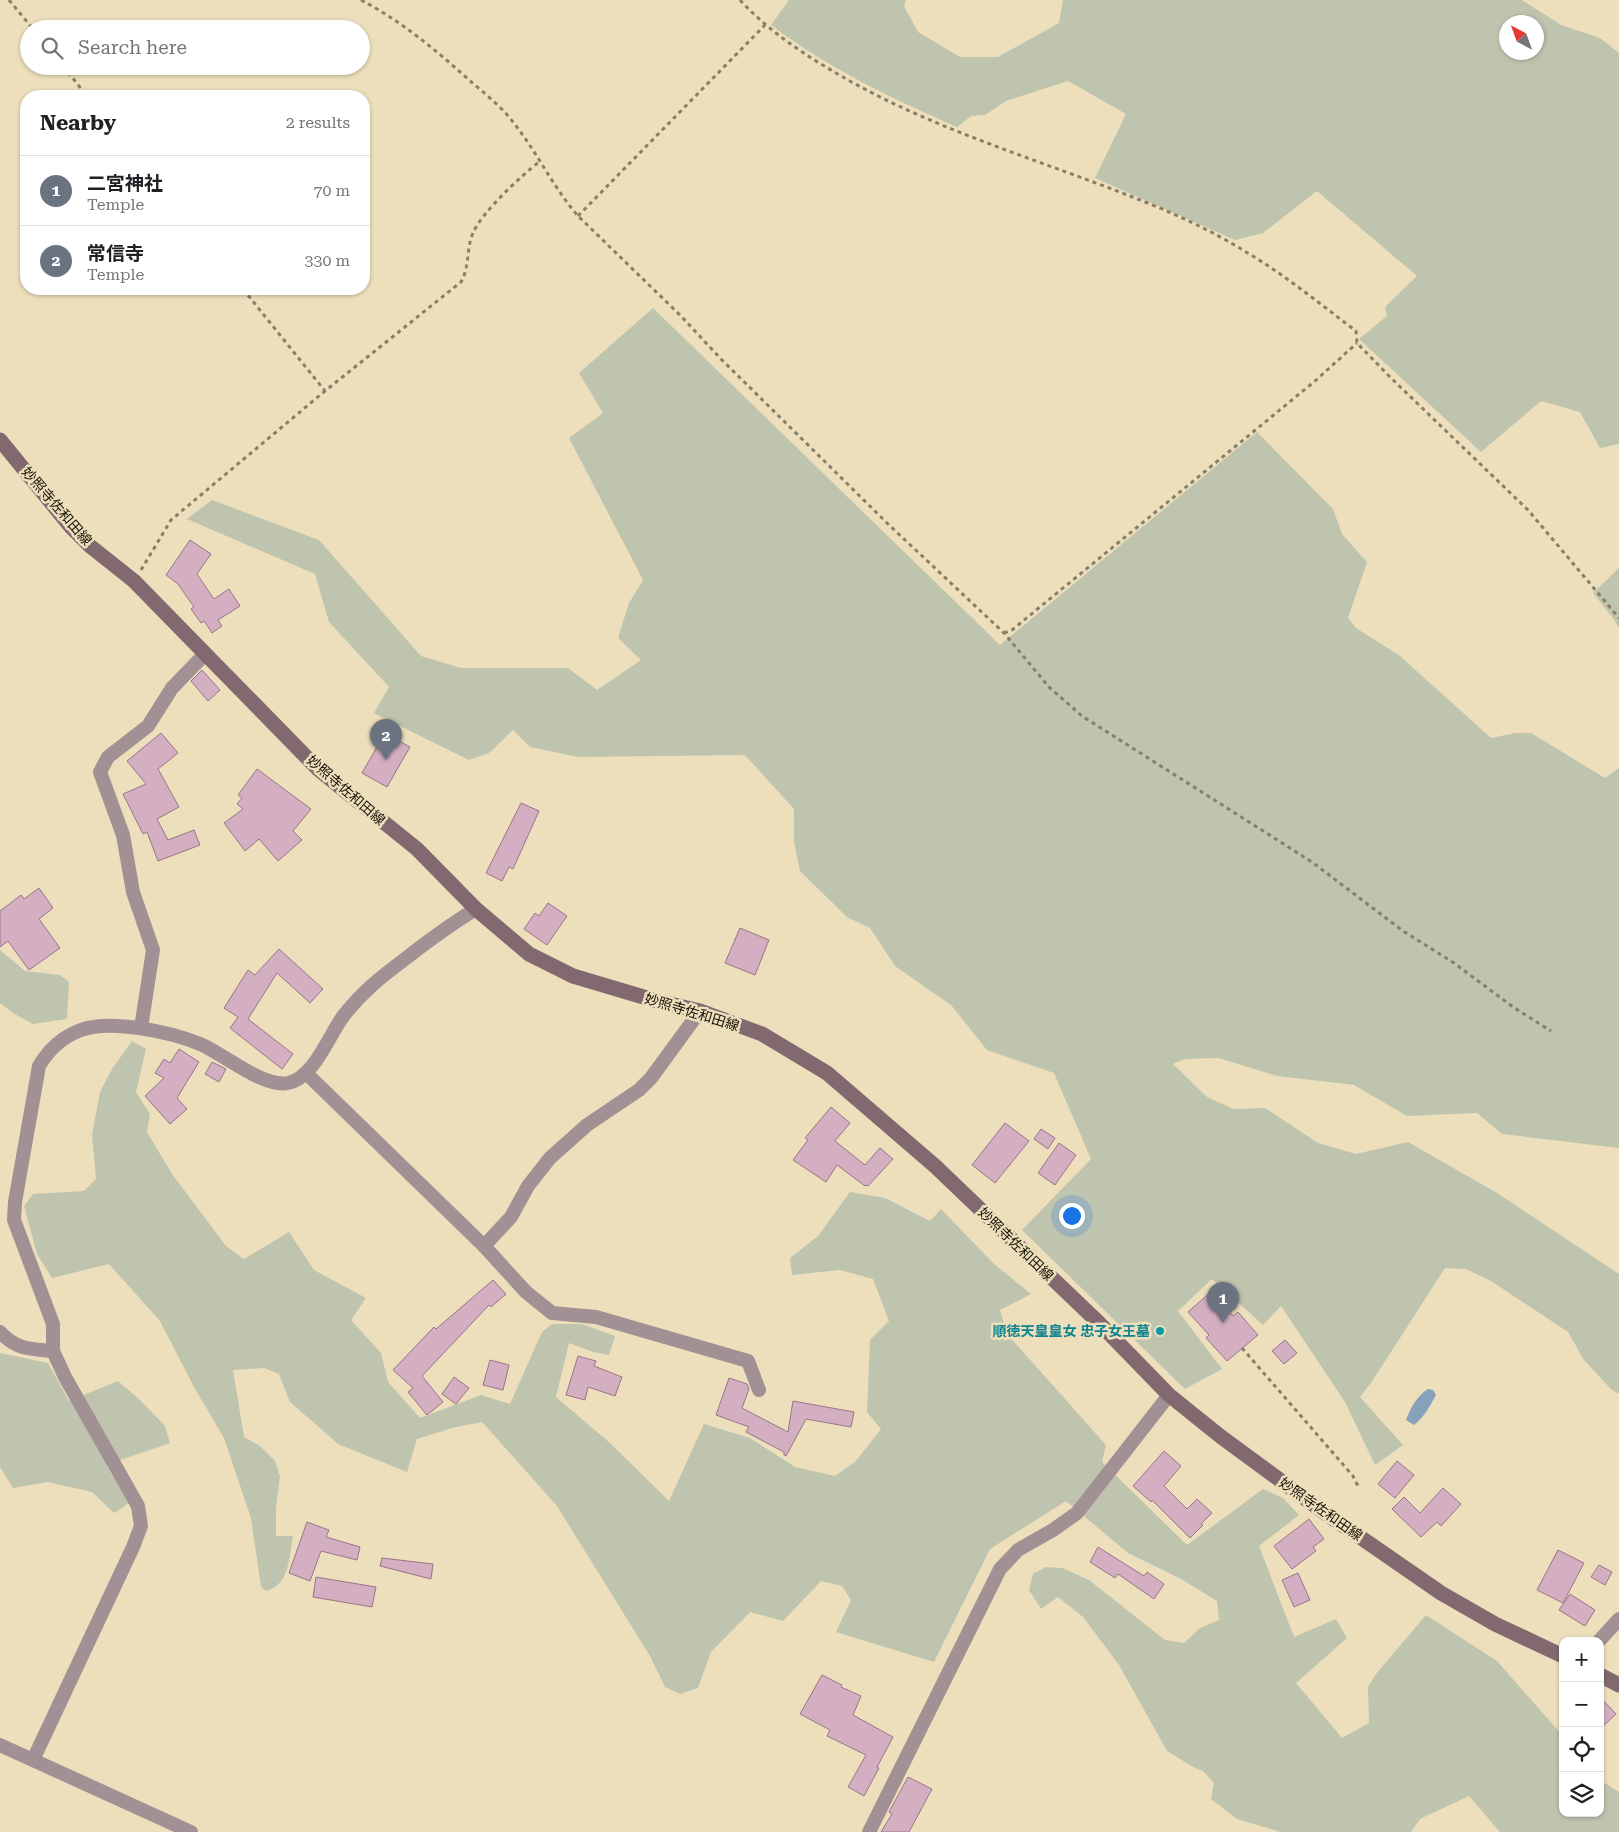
<!DOCTYPE html>
<meta charset="utf-8">
<style>
:root{--surface:#fff;--page:#f6f6f6;--text:#202124;--muted:#757577;--line:#e0e0e0;--accent:#d93025}
body{margin:0;font-family:"Roboto Serif","Noto Sans JP",serif;background:var(--page);color:var(--text)}
.controls{position:absolute;right:15px;bottom:15px;display:grid;overflow:hidden;border-radius:10px;box-shadow:0 1px 4px #0004}
.controls button{width:45px;height:45px;display:grid;place-items:center;padding:0;border:0;border-bottom:1px solid var(--line);background:var(--surface);color:var(--text);font:25px sans-serif}
.compass{position:absolute;left:1499px;top:15px;width:45px;height:45px;border-radius:50%;background:var(--surface);box-shadow:0 1px 4px #0004;rotate:319deg}
.you{position:absolute;left:1071px;top:1215px;width:18px;height:18px;margin:-12px;border:4px solid #fff;border-radius:50%;background:#1a73e8;box-shadow:0 0 0 8px #1a73e833}
.badge{display:grid;place-items:center;width:32px;height:32px;border-radius:50%;background:var(--accent);color:#fff;font-size:16px;font-weight:700}
.pin{position:absolute;translate:-50% -41px;filter:drop-shadow(0 1px 2px #0008)}
.pin::after{content:'';position:absolute;top:26px;width:18px;height:15px;background:inherit;clip-path:polygon(0 0,100% 0,50% 100%)}
.list{margin:0;padding:0;list-style:none}
h2{display:flex;justify-content:space-between;align-items:center;height:65px;margin:0;padding:0 20px;font-size:21px}
h2 small{font-size:16px;font-weight:400;color:var(--muted)}
.list li{display:grid;grid-template-columns:32px 1fr auto;gap:15px;align-items:center;box-sizing:border-box;height:70px;padding:0 20px;border-top:1px solid var(--line)}
.list b{display:block;font-size:19px;white-space:nowrap}
.list p{margin:0;font-size:16px;white-space:nowrap;color:var(--muted)}
.list em{font-size:16px;font-style:normal;color:var(--muted)}
.icon{flex:none;width:28px;height:28px;fill:none;stroke:currentColor;stroke-width:2;stroke-linecap:round;stroke-linejoin:round}
.map{position:relative;flex:none;width:1619px;height:1832px;overflow:hidden}
.search{position:absolute;background:var(--surface);box-shadow:0 1px 4px #0004;left:20px;top:20px;width:350px;height:55px;display:flex;align-items:center;gap:12px;box-sizing:border-box;padding:0 18px;border-radius:28px;color:var(--muted);font-size:19px}
.panel{position:absolute;background:var(--surface);box-shadow:0 1px 4px #0004;left:20px;top:90px;width:350px;height:205px;border-radius:20px}
.map>svg:first-child{display:block}
</style>
<div class="map">
<svg width="1619" height="1832" viewBox="0 0 1619 1832">
<rect width="100%" height="100%" fill="#eddfbc"/>
<g fill="#bfc4ae" fill-rule="evenodd">
<path d="M789,0H906L904,6L918,32L960,57H998L1059,23L1063,0H1522L1561,25L1600,38L1619,53V444L1600,448L1580,412L1541,401L1481,452L1359,339L1387,316L1385,307L1417,276L1317,191L1263,233L1235,240L1095,178L1126,114L1068,81L1006,101L985,115L971,116L957,127C892,99 828,68 771,25ZM1536,22V52H1506V22Z"/>
<polygon points="653,308 1000,645 1257,432 1333,509 1342,534 1367,562 1348,618 1356,628 1400,656 1491,738 1515,733 1531,733 1605,778 1619,768 1619,1148 1502,1134 1477,1113 1407,1116 1354,1085 1277,1076 1219,1058 1185,1059 1173,1064 1207,1097 1233,1109 1265,1108 1318,1143 1356,1154 1408,1142 1497,1193 1619,1274 1619,1394 1612,1390 1584,1360 1568,1332 1491,1281 1466,1269 1445,1268 1371,1383 1360,1397 1403,1445 1375,1465 1345,1402 1281,1306 1263,1325 1212,1279 1178,1311 1222,1369 1185,1389 1022,1230 1091,1159 1054,1073 987,1050 951,1005 895,966 870,928 847,917 800,871 794,842 794,809 745,755 578,757 530,747 513,730 489,753 469,760 374,713 389,687 329,622 315,574 187,519 212,500 319,540 421,656 461,668 568,668 597,690 641,660 618,638 629,603 643,580 569,438 603,413 579,373"/>
<polygon points="1619,568 1619,628 1613,618 1593,593"/>
<polygon points="0,950 25,971 60,975 69,982 67,1019 33,1024 13,1013 0,1003"/>
<path d="M132,1041L146,1049L136,1092L150,1114L147,1132L172,1174L226,1246L244,1259L289,1232L314,1270L366,1298L351,1320L381,1353L388,1382L420,1418L481,1395L510,1404L542,1332L552,1324H582L615,1336L609,1355L593,1352L569,1343L556,1397L610,1443L669,1501L704,1424L750,1438L795,1467L835,1476L856,1461L881,1429L867,1412L870,1340L889,1321L873,1279L840,1270L792,1275L790,1258L818,1236L850,1192L885,1198L930,1221L941,1209L993,1263L1031,1294L1000,1310L1007,1334L1106,1445L1102,1462L1187,1545L1263,1489L1283,1498L1299,1515L1259,1546L1294,1637L1336,1619L1347,1638L1296,1683L1342,1738L1369,1723L1368,1687L1376,1674L1426,1615L1497,1661L1563,1736V1813H1600V1780L1619,1792V1832H1500L1469,1796L1420,1819L1411,1832H1281L1237,1819L1211,1799L1214,1783L1203,1771L1193,1767L1167,1751L1119,1665L1083,1617L1058,1597L1041,1609L1029,1590L1033,1574L1046,1567L1062,1568L1089,1580L1165,1640L1184,1643L1200,1628L1219,1620L1217,1601L1181,1579L1128,1553L1066,1501L990,1549L934,1662L836,1632L851,1600L842,1586L821,1581L783,1621L750,1612L711,1652L698,1688L680,1694L665,1687L650,1656L557,1506L482,1422L452,1428L417,1439L407,1472L338,1444L290,1402L279,1374L264,1368L233,1370L244,1437L260,1446L275,1461L280,1476L276,1508V1536H293C289,1556 290,1585 266,1591L261,1587L251,1518L224,1438L194,1387L160,1321L109,1264L52,1278L37,1254L24,1206L33,1194L84,1191L96,1179L92,1135L100,1092L112,1069Z"/>
<polygon points="0,1353 48,1363 69,1401 118,1381 140,1400 165,1426 170,1443 106,1465 129,1503 114,1513 92,1492 48,1482 13,1488 0,1467"/>
</g>
<path fill="#85a1bb" d="M1428,1389L1433,1390L1436,1395C1430,1406 1424,1417 1414,1425L1406,1420C1411,1407 1416,1397 1428,1389Z"/>
<g fill="#d4afc2" stroke="#977587">
<polygon points="190,540 211,554 197,574 214,599 229,589 240,606 218,620 222,626 212,633 204,621 201,623 191,609 194,607 178,584 166,575"/>
<polygon points="202,670 220,690 208,701 191,681"/>
<polygon points="161,733 178,753 158,769 179,807 157,819 168,840 194,830 200,845 158,861 147,832 143,834 123,794 146,784 127,761"/>
<polygon points="385,733 410,747 387,787 362,773"/>
<polygon points="257,769 311,809 293,831 302,840 278,861 259,839 245,851 224,823 243,809 237,804 242,798 238,795"/>
<polygon points="521,803 539,811 513,869 509,867 502,881 486,873"/>
<polygon points="39,888 53,908 39,919 60,948 29,970 8,941 0,947 0,911 21,895 24,899"/>
<polygon points="548,903 567,916 547,945 524,929 535,913 539,916"/>
<polygon points="740,928 769,940 755,975 725,963"/>
<polygon points="279,949 323,989 310,1003 277,973 248,1019 293,1054 282,1069 230,1028 238,1017 224,1008 248,970 255,975"/>
<polygon points="179,1049 199,1062 177,1098 187,1109 170,1124 145,1096 164,1078 155,1073 164,1059 170,1063"/>
<polygon points="212,1062 226,1069 219,1082 205,1074"/>
<polygon points="831,1107 850,1123 835,1141 865,1165 880,1148 893,1159 868,1186 866,1185 865,1186 837,1165 826,1182 793,1160 808,1140 805,1138"/>
<polygon points="1005,1123 1029,1141 995,1183 972,1165"/>
<polygon points="1041,1129 1055,1138 1048,1149 1034,1139"/>
<polygon points="1059,1143 1076,1155 1055,1185 1038,1173"/>
<polygon points="493,1280 506,1294 491,1307 489,1305 422,1376 443,1402 427,1415 408,1392 413,1388 393,1370 434,1327 436,1329"/>
<polygon points="1212,1291 1233,1316 1238,1312 1258,1335 1227,1361 1206,1338 1209,1335 1188,1312"/>
<polygon points="1285,1340 1297,1353 1284,1364 1272,1351"/>
<polygon points="578,1356 596,1361 594,1366 622,1377 615,1396 588,1387 585,1400 566,1395"/>
<polygon points="490,1360 509,1365 503,1390 483,1385"/>
<polygon points="454,1377 469,1388 456,1404 442,1394"/>
<polygon points="729,1378 747,1384 749,1389 742,1408 788,1432 793,1401 854,1412 851,1427 806,1419 786,1456 784,1455 784,1452 746,1432 749,1427 716,1415"/>
<polygon points="1164,1451 1181,1466 1164,1486 1187,1509 1197,1499 1212,1513 1201,1524 1203,1525 1190,1538 1152,1500 1151,1502 1133,1486"/>
<polygon points="1397,1461 1414,1475 1395,1498 1378,1484"/>
<polygon points="1443,1488 1461,1504 1441,1526 1437,1522 1421,1537 1392,1509 1404,1497 1420,1513"/>
<polygon points="1309,1519 1324,1539 1313,1547 1316,1551 1292,1569 1274,1546"/>
<polygon points="307,1522 329,1530 326,1537 360,1547 357,1560 321,1551 310,1581 289,1573"/>
<polygon points="1098,1547 1144,1576 1147,1572 1164,1584 1154,1599 1118,1574 1115,1578 1090,1562"/>
<polygon points="1558,1550 1584,1563 1563,1603 1537,1590"/>
<polygon points="382,1558 433,1564 431,1579 380,1566"/>
<polygon points="1599,1565 1612,1572 1605,1585 1591,1577"/>
<polygon points="1298,1573 1310,1600 1294,1607 1282,1580"/>
<polygon points="316,1577 376,1587 372,1607 313,1597"/>
<polygon points="1570,1594 1595,1610 1585,1626 1559,1610"/>
<polygon points="822,1675 842,1685 841,1687 861,1696 853,1715 893,1737 877,1767 879,1768 864,1796 848,1787 866,1755 827,1736 830,1730 800,1714"/>
<polygon points="1600,1697 1616,1714 1600,1729"/>
<polygon points="908,1777 932,1789 909,1832 881,1832 892,1814 889,1812"/>
</g>
<g fill="none" stroke-linecap="round" stroke-linejoin="round">
<g stroke="#897f67" stroke-width="3" stroke-dasharray="4 4" stroke-linecap="butt">
<polyline points="9,0 33,29"/>
<path d="M361,0C401,21 436,50 469,80C484,93 501,106 513,122C537,152 553,187 578,216L681,316L721,359L887,523L1004,633L1049,687L1082,716L1312,862L1403,931L1454,963L1513,1007L1551,1031"/>
<path d="M740,0C765,27 794,48 826,67C920,125 1028,156 1130,196C1169,211 1211,230 1246,252C1285,275 1320,304 1356,331L1357,343L1391,378L1528,510L1619,618"/>
<polyline points="63,66 87,96"/>
<polyline points="578,216 765,25"/>
<polyline points="243,289 325,391"/>
<path d="M141,570L171,520L325,391L461,282C470,266 466,249 473,233C482,212 521,176 539,162"/>
<polyline points="1004,633 1012,630 1315,381 1357,343"/>
<polyline points="1242,1348 1353,1476 1359,1488"/>
</g>
<g stroke="#a19094" stroke-width="14">
<polyline points="141,1028 153,950 133,892 123,835 100,772 108,757 148,726 172,688 205,654"/>
<polyline points="307,1074 484,1246 526,1292 552,1313 596,1317 748,1361 759,1390"/>
<polyline points="484,1246 511,1217 528,1186 550,1158 587,1125 639,1090 651,1078 700,1011"/>
<path d="M0,1332C17,1350 30,1349 53,1351"/>
<polyline points="1599,1641 1619,1619"/>
<polyline points="0,1745 191,1832"/>
<path d="M33,1760L133,1547L141,1526L138,1506L65,1377L53,1351V1324L14,1220L15,1202L39,1066C49,1049 62,1037 81,1030C111,1019 171,1032 200,1044C224,1054 263,1088 288,1083C314,1078 329,1035 344,1015C363,991 381,977 405,959C428,941 451,924 476,909"/>
<polyline points="869,1832 1000,1569 1018,1550 1053,1530 1077,1513 1169,1395"/>
</g>
<g stroke="#826970" stroke-width="15">
<polyline points="0,440 71,527 90,546 134,581 319,770 417,849 476,909 529,954 573,976 657,1001 700,1011 762,1034 827,1073 935,1166 1099,1323 1169,1395 1220,1436 1318,1508 1441,1593 1495,1624 1563,1656"/>
<polyline points="1600,1675 1619,1685"/>
</g>
</g>
<circle fill="#0f9aa8" stroke="#eddfbc" stroke-width="2" cx="1160" cy="1331" r="5"/>
<g text-anchor="middle" dominant-baseline="central" stroke-width="5" stroke-linejoin="round" paint-order="stroke">
<g font-size="14" fill="#181307" stroke="#eddfbc">
<text transform="translate(57 506) rotate(49)">妙照寺佐和田線</text>
<text transform="translate(346 790) rotate(41)">妙照寺佐和田線</text>
<text transform="translate(692 1012) rotate(17)">妙照寺佐和田線</text>
<text transform="translate(1016 1244) rotate(44)">妙照寺佐和田線</text>
<text transform="translate(1321 1509) rotate(35)">妙照寺佐和田線</text>
</g>
<g font-size="14" font-weight="bold" fill="#0d838f" stroke="#eddfbc" text-anchor="end">
<text x="1150" y="1331">順徳天皇皇女 忠子女王墓</text>
</g>
</g>
</svg>
<div class="controls">
<button>+</button>
<button>−</button>
<button><svg class="icon" aria-label="locate" viewBox="0 0 24 24"><circle cx="12" cy="12" r="6"/><path d="M12 2v4M12 18v4M2 12h4M18 12h4"/></svg></button>
<button><svg class="icon" aria-label="layers" viewBox="0 0 24 24"><path d="M12 4l9 5-9 5-9-5zM3 14l9 5 9-5"/></svg></button>
</div>
<svg class="compass" viewBox="-18 -18 36 36"><path d="M0-13l5 13h-10z" fill="#e53935"/><path d="M0 13l5-13h-10z" fill="#757577"/></svg>
<div class="you"></div>
<div class="pin badge" style="left:1223px;top:1323px;background:#6b7280">1</div>
<div class="pin badge" style="left:386px;top:760px;background:#6b7280">2</div>
<div class="search"><svg class="icon" aria-label="search" viewBox="0 0 24 24"><circle cx="10" cy="10" r="6"/><path d="M15 15l6 6"/></svg>Search here</div>
<section class="panel">
<h2>Nearby<small>2 results</small></h2>
<ul class="list">
<li><span class="badge" style="background:#6b7280">1</span><div><b>二宮神社</b><p>Temple</p></div><em>70 m</em></li>
<li><span class="badge" style="background:#6b7280">2</span><div><b>常信寺</b><p>Temple</p></div><em>330 m</em></li>
</ul>
</section>
</div>
